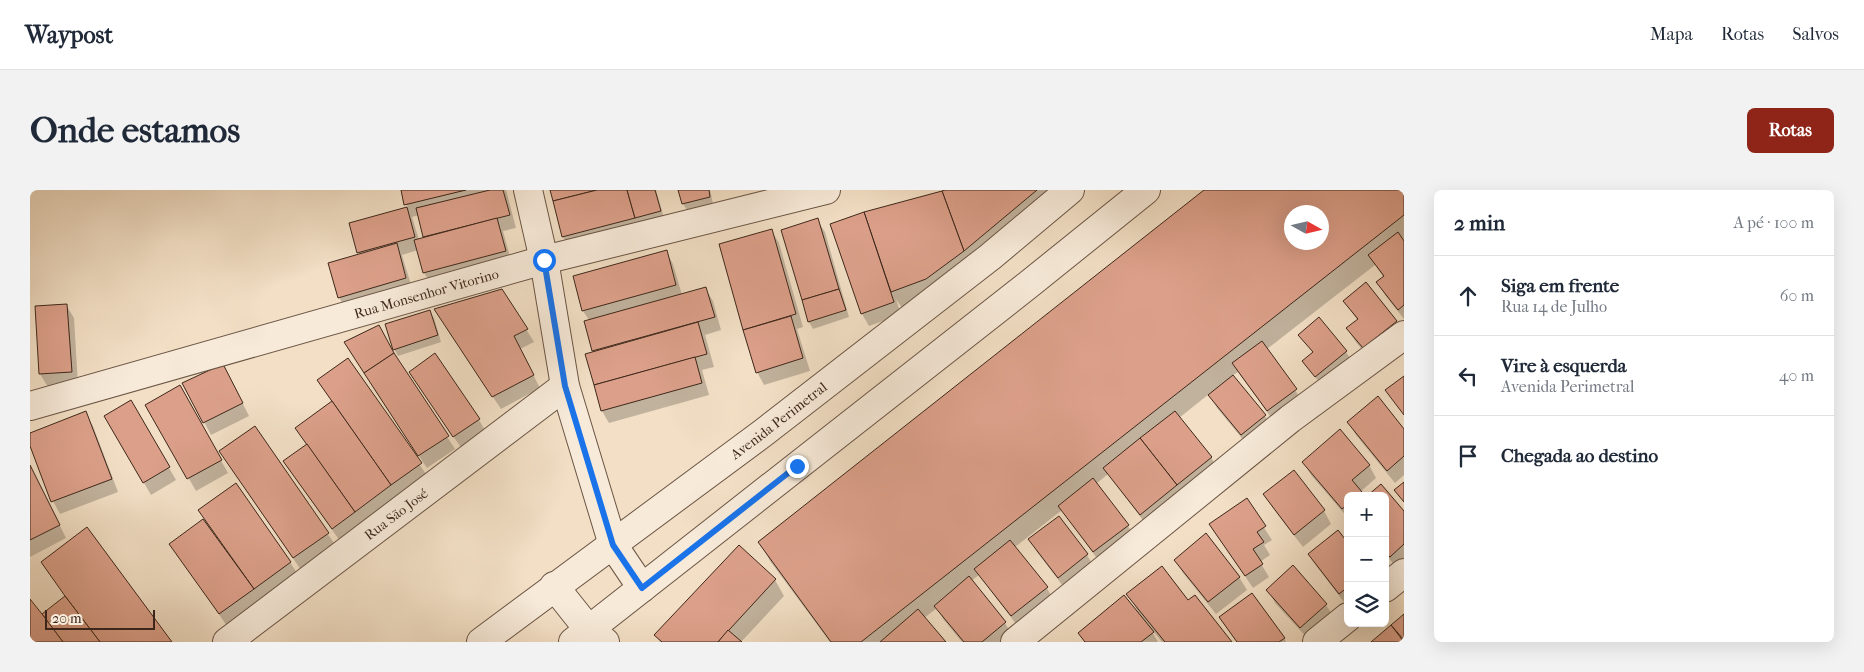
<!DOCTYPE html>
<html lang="pt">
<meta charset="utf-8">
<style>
:root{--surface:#fff;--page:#f2f2f3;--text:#1f2937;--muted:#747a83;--line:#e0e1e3;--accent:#8f2418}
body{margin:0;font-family:"IM FELL French Canon",serif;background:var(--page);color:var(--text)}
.controls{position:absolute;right:15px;bottom:15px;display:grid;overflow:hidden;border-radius:8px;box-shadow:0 5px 20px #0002}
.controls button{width:45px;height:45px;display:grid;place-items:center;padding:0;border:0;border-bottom:1px solid var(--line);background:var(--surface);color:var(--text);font:25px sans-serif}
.compass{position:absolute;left:1254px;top:15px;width:45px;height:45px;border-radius:50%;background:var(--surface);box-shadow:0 5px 20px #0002;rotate:98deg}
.scale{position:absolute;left:15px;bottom:12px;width:110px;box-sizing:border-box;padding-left:5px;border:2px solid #3e271a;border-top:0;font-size:14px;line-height:18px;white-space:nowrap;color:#3e271a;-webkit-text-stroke:4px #f7ead9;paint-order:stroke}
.stop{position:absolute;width:15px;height:15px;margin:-11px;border:4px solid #1a73e8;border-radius:50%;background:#fff}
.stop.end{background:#1a73e8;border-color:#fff;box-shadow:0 1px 5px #0008}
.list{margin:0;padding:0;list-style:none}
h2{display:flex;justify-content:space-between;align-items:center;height:65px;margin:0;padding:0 20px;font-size:21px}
h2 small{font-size:16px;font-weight:400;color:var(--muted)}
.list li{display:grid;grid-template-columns:32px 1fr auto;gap:15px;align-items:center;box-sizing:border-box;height:80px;padding:0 20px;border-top:1px solid var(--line)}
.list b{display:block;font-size:19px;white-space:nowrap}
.list p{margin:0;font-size:16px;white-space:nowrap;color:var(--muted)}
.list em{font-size:16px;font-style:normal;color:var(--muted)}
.icon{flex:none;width:28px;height:28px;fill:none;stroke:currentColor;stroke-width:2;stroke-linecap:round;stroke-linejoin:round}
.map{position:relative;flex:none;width:1374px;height:452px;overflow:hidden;border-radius:8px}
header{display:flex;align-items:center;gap:30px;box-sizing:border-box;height:70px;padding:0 25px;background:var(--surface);border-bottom:1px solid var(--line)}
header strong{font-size:24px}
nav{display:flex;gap:28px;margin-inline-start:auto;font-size:18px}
.intro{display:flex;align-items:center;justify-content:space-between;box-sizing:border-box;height:120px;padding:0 30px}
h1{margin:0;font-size:35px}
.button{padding:12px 22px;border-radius:8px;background:var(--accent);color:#fff;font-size:18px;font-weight:700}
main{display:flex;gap:30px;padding:0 30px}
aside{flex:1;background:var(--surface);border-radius:8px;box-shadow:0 5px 20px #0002}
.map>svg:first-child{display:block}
</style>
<header>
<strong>Waypost</strong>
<nav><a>Mapa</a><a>Rotas</a><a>Salvos</a></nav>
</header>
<div class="intro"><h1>Onde estamos</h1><a class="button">Rotas</a></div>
<main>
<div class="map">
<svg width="1374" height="452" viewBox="0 0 1374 452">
<rect width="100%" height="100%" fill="#f2dfc5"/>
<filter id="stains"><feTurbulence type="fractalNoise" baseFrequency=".004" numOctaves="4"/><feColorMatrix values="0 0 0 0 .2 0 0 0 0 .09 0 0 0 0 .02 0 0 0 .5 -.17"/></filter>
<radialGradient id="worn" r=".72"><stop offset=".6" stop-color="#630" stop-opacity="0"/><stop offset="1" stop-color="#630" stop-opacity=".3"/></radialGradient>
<g fill="#0003" fill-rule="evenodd">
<path d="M372,0H476L486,38L473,41L482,74L402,95L394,83L388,60L372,65L383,101L316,120L309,107L330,65L321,34L378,18ZM389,25L395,48L389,50L382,27Z"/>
<polygon points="522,0 626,0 634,28 541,60 533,47"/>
<polygon points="649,0 680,0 683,14 657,20 653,14"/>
<polygon points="918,0 1024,0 872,118 866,109 871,125 839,136 832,124 801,34 834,23"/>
<path d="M1176,0H1374V129L1355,105L1348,92L1354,88L1345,75L1237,159L1273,212L1245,233L1208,182L1202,186L1235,226L1242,239L1219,257L1187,218L1179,204L1149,228L1181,267L1188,280L1118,337L1078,284L1066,294L1098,336L1105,348L1071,374L1032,320L985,357L1017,398L1024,411L989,438L949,385L941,391L975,433L982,445L974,452H932L913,429L907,418L894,428L915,452H800L740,371L730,353ZM1262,22H1292V52H1262Z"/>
<polygon points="787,30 795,42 819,127 783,139 779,132 773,110"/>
<polygon points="741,40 749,53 773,137 767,139 780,181 734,195 727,182 690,55"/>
<polygon points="636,61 643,74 652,105 675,98 683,111 691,140 675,145 684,177 672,180 679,205 579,233 572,221 563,162 555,132 559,130 553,121"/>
<polygon points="472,100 504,152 490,159 510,198 471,219 413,132"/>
<polygon points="1314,111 1366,131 1373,144 1341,170 1325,151 1318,139 1328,131"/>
<polygon points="36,115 44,128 48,195 18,197 10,184 7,117"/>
<polygon points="400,122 404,128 411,152 368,166 364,159"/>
<polygon points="1270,145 1316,162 1320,168 1290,193 1278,178 1283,163"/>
<polygon points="364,165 425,259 397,278 342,196"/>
<polygon points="318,170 398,287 310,351 254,272 277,255 266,238 302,212"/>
<polygon points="200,188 219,226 181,245 154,194"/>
<polygon points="388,195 449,230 456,242 432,259"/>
<polygon points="149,196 198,283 166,301 117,215"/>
<polygon points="101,212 146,290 121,305 76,227"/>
<polygon points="55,223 63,236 88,302 30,324 23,311 0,252 0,244"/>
<polygon points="1318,232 1374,241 1374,285 1365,293 1326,245"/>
<polygon points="224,237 306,356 271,380 190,261"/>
<polygon points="1274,272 1339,275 1346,288 1330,302 1333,306 1318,306 1318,328 1281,285"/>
<polygon points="0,276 36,348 0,367"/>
<polygon points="1263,282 1294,321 1301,334 1273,357 1242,317 1235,305"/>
<polygon points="1350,296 1374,323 1374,373 1368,379 1355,364 1355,306"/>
<polygon points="1216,310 1242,350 1234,355 1240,365 1230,372 1239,387 1223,398 1181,335"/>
<polygon points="175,329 260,372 268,385 197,436 141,354"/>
<polygon points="1000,350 1057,365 1064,377 1036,400 1007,362"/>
<polygon points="1318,355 1318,415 1317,416 1287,377 1279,365"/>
<polygon points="1145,370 1209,387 1217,400 1186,424 1153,383"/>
<polygon points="745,390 754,406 711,452 630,452 626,445"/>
<polygon points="1238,400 1296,415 1304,427 1279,450 1245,413"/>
<polygon points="1098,404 1158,412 1200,452 1132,452 1124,442 1123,443 1128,452 1055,452 1050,444 1108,422"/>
<polygon points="1374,426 1374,452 1343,452"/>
<polygon points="1191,427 1254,448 1256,452 1207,452"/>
</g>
<g fill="#dca08a" stroke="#3e271a" fill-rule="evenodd">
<polygon points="371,0 436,0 374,15"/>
<polygon points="460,0 473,0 480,25 393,47 386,18"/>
<polygon points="520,0 567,0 523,11"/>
<polygon points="567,0 597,0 605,28 532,47 523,11"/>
<polygon points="597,0 625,0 631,21 605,28"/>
<polygon points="648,0 679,0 680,7 652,14"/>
<polygon points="915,0 1007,0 934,61 912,1"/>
<path d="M1174,0H1374V25L831,452H801L728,352ZM1262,22H1292V52H1262Z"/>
<polygon points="912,1 934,61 896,89 861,102 834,22"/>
<polygon points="377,17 385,47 327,63 319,33"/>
<polygon points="834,22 864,112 831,124 800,34"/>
<polygon points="467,28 476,61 393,83 384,50"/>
<polygon points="788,28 809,99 772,110 751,40"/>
<polygon points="742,39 766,124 713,140 689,54"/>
<polygon points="1368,42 1374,51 1374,115 1368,120 1346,92 1354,86 1338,65"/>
<polygon points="367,53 376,88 308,108 298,73"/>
<polygon points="637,60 646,95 552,121 543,86"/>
<polygon points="1336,92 1367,131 1333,158 1316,138 1328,129 1313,111"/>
<polygon points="676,97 685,127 562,161 554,131"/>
<polygon points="472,99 498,139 484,146 504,185 462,207 404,119"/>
<polygon points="809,99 816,120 778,132 772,110"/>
<polygon points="37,114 42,182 9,184 5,116"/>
<polygon points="400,120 408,145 363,160 355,134"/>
<polygon points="761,126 773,168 726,183 713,140"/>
<polygon points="1289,127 1317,161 1285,187 1272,171 1283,162 1268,145"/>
<polygon points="668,132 677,164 564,195 555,164"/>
<polygon points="349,135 364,163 334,183 314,152"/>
<polygon points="1232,151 1267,199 1237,221 1202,173"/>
<polygon points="364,163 419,246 388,266 334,183"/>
<polygon points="405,163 450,229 423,247 379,182"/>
<polygon points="665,167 672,193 571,221 564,195"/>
<polygon points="318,168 392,273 361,295 287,190"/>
<polygon points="193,174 213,213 173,233 152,193"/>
<polygon points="1203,185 1236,225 1211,245 1178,205"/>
<polygon points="1374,186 1374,225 1355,200"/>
<polygon points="150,195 192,270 157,289 115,215"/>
<polygon points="1348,206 1374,239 1374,266 1357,281 1317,232"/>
<polygon points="101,210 140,277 113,293 74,226"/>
<polygon points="302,211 361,295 325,322 265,238"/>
<polygon points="56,221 82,289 21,312 0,256 0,243"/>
<polygon points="1145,221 1182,267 1147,295 1110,248"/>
<polygon points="225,236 299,343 263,368 189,261"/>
<polygon points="1310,239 1340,275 1322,290 1332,302 1328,306 1318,306 1318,314 1312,319 1272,272"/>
<polygon points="1110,248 1147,295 1110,325 1073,278"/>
<polygon points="277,254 325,322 302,339 253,271"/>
<polygon points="0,275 30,335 0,350"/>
<polygon points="1264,280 1295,320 1264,345 1233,304"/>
<polygon points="1063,288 1099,335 1063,362 1028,316"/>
<polygon points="1374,292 1374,312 1364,300"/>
<polygon points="206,293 261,372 224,399 168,320"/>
<polygon points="1351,294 1374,321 1374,354 1360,367 1355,362 1355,306 1337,306"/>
<polygon points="1217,308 1236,336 1227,342 1234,352 1223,359 1233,374 1215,386 1179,334"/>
<polygon points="1029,326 1058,364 1028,388 998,349"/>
<polygon points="173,329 224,399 189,424 139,354"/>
<polygon points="57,337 142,452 70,452 35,406 11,372"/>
<polygon points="1308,340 1318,353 1318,397 1309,404 1278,364"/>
<polygon points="1176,343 1210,387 1178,412 1144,370"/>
<polygon points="980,350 1018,397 981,426 944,379"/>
<polygon points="709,355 746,389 688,452 632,452 624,445"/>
<polygon points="1263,375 1297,414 1270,438 1236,400"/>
<polygon points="1132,376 1158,410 1165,405 1202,452 1135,452 1096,404"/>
<polygon points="939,386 976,432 952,452 934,452 904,416"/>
<polygon points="1222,403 1255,448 1249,452 1207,452 1189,427"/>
<polygon points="1094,405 1124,442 1111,452 1055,452 1048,443"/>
<polygon points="35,406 70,452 33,452 12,424"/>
<polygon points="0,409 12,424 33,452 0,452"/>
<polygon points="888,419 916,452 850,452"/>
<polygon points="1374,424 1374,450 1361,435"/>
<polygon points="1361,435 1374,452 1341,452"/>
<polygon points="698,440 712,452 688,452"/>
</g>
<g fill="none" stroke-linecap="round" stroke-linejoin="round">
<defs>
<g id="minor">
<polyline points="498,0 514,70 535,196 583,355 612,398"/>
<path id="s1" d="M0,216L514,70L796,0"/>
<polyline points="524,396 559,440 575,452"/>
<polyline points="1355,398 1374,383"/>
<path id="s2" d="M197,452L535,196"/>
<path id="s3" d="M451,452L733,243L960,67L1040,0"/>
<polyline points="543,452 998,95 1116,0"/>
<polyline points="985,452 1260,229 1374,145"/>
<polyline points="1287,452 1318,427"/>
</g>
</defs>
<use href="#minor" stroke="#6b5545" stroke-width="30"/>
<use href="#minor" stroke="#f7ead9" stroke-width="28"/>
</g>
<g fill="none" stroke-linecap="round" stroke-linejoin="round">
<polyline stroke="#1a73e8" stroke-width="6" points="514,70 535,196 583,355 612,398 767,276"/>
</g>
<g text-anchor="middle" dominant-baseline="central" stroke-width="4.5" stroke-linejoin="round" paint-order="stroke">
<g font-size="14" fill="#3e271a" stroke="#f7ead9">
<text stroke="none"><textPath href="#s1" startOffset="412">Rua Monsenhor Vitorino</textPath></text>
<text stroke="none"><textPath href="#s3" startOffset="371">Avenida Perimetral</textPath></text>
<text stroke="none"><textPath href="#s2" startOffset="212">Rua São José</textPath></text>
</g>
</g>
<rect width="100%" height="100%" filter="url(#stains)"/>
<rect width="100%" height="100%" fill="url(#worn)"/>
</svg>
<div class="controls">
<button>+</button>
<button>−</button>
<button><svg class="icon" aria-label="layers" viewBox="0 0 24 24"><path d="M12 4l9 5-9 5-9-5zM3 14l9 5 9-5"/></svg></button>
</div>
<svg class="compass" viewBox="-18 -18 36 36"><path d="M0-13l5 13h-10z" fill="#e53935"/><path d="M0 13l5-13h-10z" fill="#747a83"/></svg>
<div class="scale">20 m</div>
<div class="stop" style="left:514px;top:70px"></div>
<div class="stop end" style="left:767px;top:276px"></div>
</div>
<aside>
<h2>2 min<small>A pé · 100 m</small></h2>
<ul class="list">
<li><svg class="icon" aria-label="ahead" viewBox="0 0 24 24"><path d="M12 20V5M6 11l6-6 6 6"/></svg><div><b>Siga em frente</b><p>Rua 14 de Julho</p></div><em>60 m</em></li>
<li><svg class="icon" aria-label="left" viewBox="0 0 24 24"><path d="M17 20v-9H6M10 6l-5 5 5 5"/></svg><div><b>Vire à esquerda</b><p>Avenida Perimetral</p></div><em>40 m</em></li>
<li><svg class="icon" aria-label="arrive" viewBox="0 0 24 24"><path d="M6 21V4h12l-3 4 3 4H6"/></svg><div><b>Chegada ao destino</b></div></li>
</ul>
</aside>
</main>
